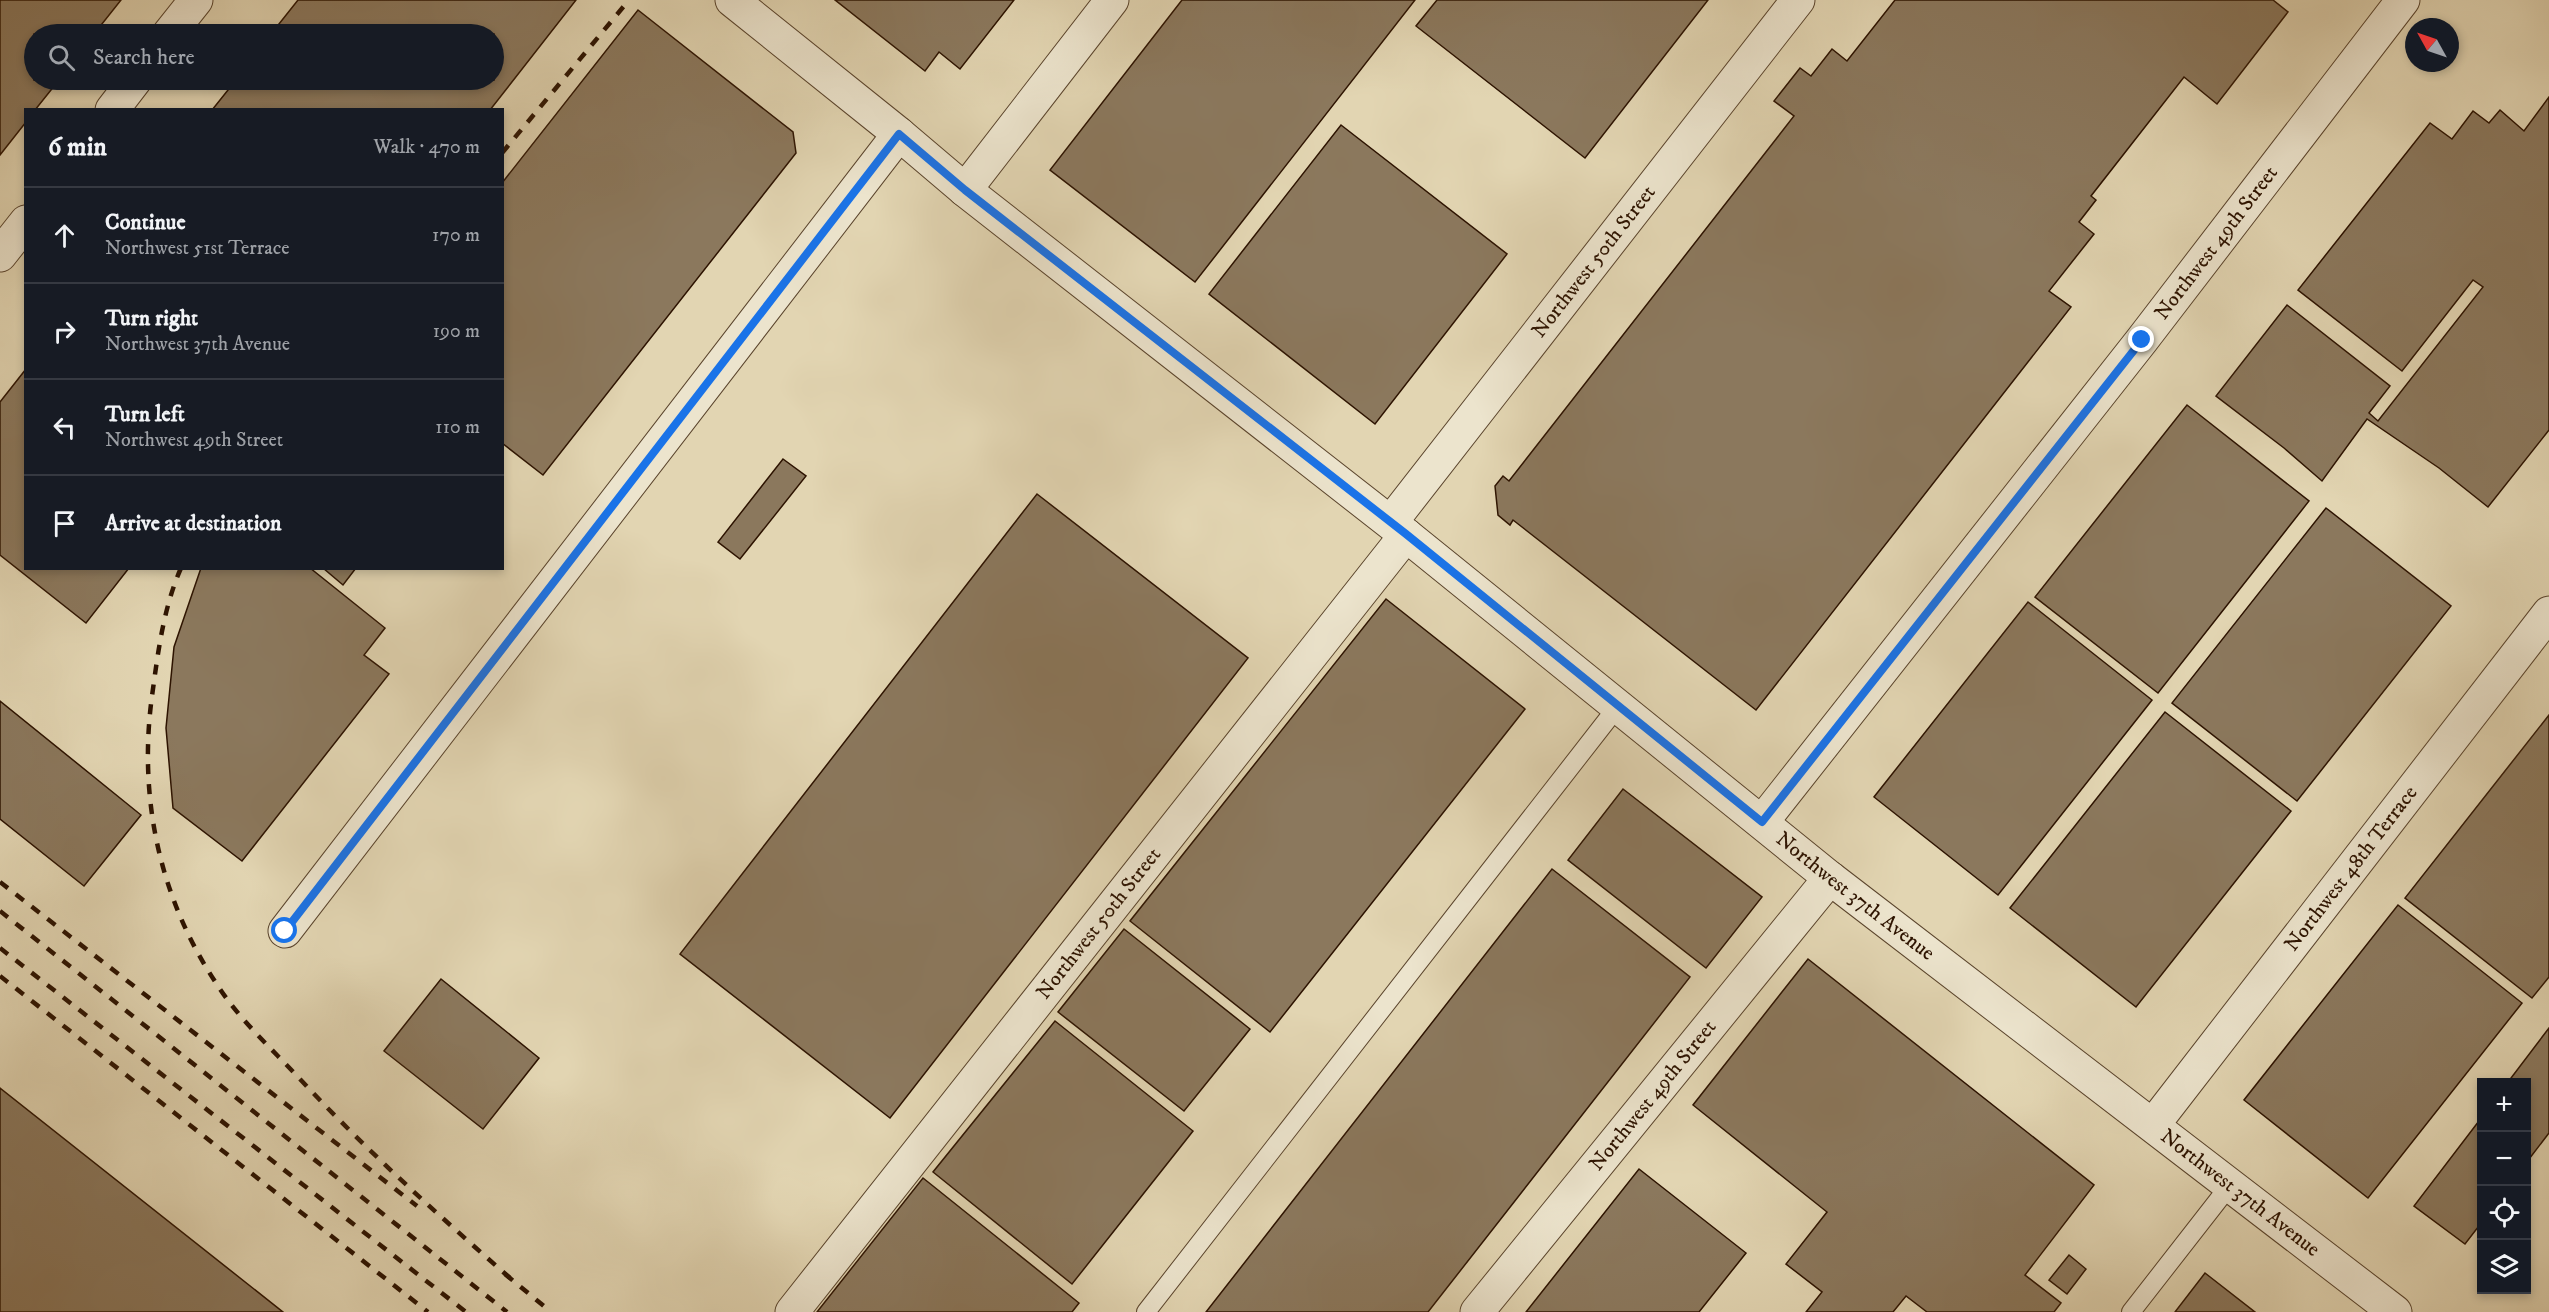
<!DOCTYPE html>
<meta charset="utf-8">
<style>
:root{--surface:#171b24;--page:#242831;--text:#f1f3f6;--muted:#9ea1a6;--line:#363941}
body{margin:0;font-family:"IM FELL DW Pica",serif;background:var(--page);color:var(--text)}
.controls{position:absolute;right:18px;bottom:18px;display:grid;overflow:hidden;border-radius:0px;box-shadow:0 3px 9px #0003}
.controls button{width:54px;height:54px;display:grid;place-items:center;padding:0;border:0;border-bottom:2px solid var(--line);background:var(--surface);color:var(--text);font:30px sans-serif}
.compass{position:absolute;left:2405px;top:18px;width:54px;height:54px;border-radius:50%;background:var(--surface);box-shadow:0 3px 9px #0003;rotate:310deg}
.stop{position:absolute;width:18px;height:18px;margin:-14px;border:4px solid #1a73e8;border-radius:50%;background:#fff}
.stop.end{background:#1a73e8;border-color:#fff;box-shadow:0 2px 6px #0008}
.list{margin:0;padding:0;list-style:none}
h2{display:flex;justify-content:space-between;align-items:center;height:78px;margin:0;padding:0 24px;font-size:26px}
h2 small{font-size:20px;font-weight:400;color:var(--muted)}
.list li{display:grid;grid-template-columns:39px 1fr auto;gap:18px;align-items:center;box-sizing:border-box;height:96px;padding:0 24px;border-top:2px solid var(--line)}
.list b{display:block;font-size:22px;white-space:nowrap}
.list p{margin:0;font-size:20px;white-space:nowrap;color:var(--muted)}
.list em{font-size:20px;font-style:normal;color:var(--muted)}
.icon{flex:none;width:33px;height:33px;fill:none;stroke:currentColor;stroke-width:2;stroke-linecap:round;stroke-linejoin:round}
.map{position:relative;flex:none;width:2549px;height:1312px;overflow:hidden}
.search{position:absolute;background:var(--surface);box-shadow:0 3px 9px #0003;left:24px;top:24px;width:480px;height:66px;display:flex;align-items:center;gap:15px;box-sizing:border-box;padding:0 21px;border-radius:33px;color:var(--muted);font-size:22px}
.panel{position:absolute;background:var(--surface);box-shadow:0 3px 9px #0003;left:24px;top:108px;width:480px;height:462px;border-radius:0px}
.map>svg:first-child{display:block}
</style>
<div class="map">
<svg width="2549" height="1312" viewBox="0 0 2549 1312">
<rect width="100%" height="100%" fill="#e2d5b2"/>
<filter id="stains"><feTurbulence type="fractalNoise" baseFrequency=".00333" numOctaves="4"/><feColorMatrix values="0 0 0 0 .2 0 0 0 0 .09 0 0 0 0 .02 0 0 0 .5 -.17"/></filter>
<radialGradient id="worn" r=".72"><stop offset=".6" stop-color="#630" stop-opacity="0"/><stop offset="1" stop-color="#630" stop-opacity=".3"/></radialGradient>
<g fill="#8b785d" stroke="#2d1300" stroke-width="1.5">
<polygon points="0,0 121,0 94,34 34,34 34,80 59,80 35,110 26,110 26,122 0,155"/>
<polygon points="298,0 576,0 490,110 212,110 236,80 494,80 494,34 271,34"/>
<polygon points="835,0 1014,0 960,69 939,52 925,71"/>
<polygon points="1182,0 1415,0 1195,282 1050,170"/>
<polygon points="1437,0 1708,0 1585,158 1416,26"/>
<polygon points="1895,0 2273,0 2288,12 2217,104 2184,77 2091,196 2096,200 2079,222 2094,234 2049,291 2071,307 1756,710 1513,520 1510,525 1498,515 1495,486 1503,476 1509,481 1794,116 1774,101 1800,68 1811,76 1832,49 1847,61"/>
<polygon points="638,10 793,132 796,153 543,475 502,443 502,183"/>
<polygon points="2549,97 2549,430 2488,507 2439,468 2367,419 2322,481 2284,448 2216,396 2287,305 2390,386 2369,413 2378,421 2483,287 2473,280 2402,371 2298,290 2430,123 2452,139 2473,111 2489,123 2500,110 2524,131"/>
<polygon points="1341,125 1507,254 1375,424 1209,294"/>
<polygon points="26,369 26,568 129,568 86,623 0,555 0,402"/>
<polygon points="2187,405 2309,501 2158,693 2035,597"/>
<polygon points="783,459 806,476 740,559 718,542"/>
<polygon points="1037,494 1248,658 890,1118 680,954"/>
<polygon points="2326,508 2451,606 2297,801 2172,703"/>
<polygon points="201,568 310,568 385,628 364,655 389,674 242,861 173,808 166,728 174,647"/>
<polygon points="323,568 356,568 343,585"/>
<polygon points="1386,599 1525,709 1270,1032 1130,921"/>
<polygon points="2028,602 2152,700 1998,895 1874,797"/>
<polygon points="0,701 141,815 84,886 0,819"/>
<polygon points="2165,712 2291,811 2136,1007 2010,908"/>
<polygon points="2549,715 2549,977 2532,998 2405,898"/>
<polygon points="1623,789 1762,897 1706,968 1568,860"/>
<polygon points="1552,869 1690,977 1428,1312 1206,1312"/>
<polygon points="2398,905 2522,1003 2368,1198 2244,1100"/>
<polygon points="1124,929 1250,1029 1184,1111 1058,1012"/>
<polygon points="1808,959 2094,1185 2025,1275 2061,1303 2054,1312 1927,1312 1906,1296 1893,1312 1806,1312 1822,1292 1786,1264 1827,1212 1693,1105"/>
<polygon points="441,979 539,1058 483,1129 384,1051"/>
<polygon points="1055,1021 1193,1131 1072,1284 933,1172"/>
<polygon points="2549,1028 2549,1133 2526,1163 2526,1082 2508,1082"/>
<polygon points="0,1088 283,1312 0,1312"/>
<polygon points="2482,1117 2482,1222 2465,1244 2414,1206"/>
<polygon points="1639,1169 1746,1253 1699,1312 1526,1312"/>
<polygon points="923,1178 1079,1303 1072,1312 817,1312"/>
<polygon points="2069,1255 2086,1269 2067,1294 2049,1280"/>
<polygon points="2205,1273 2255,1312 2175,1312"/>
</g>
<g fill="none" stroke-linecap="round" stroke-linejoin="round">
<defs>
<g id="service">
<polyline points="1146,1312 1618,706"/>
<polyline points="2131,1312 2230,1185"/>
</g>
<g id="minor">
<polyline points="169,34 196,0"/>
<polyline points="112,110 135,80"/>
<polyline points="965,190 1112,0"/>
<polyline points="0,255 26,222"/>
<path id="s1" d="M1391,522L1798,0"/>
<path id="s2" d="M1762,822L2142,340L2403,0"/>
<polyline points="285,931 899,134"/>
<path id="s3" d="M2153,1125L2549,613"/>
<path id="s4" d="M792,1312L1406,535"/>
<path id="s5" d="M1477,1312L1830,878"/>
</g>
<g id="tertiary">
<path id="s6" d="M732,0L899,134L965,190L1406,535L1830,878L2395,1312"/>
</g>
</defs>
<use href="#service" stroke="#5a442c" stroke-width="20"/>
<use href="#minor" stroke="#5a442c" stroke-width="35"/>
<use href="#tertiary" stroke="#5a442c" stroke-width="35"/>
<use href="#service" stroke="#ece4cd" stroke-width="18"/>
<use href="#minor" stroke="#ece4cd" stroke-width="33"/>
<use href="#tertiary" stroke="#ece4cd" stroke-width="33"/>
<g stroke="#2d1300" stroke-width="4.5" stroke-dasharray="10 10" stroke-linecap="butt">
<polyline points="502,153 629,0"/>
<path d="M181,568C163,609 158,653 152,696C138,799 160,900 218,986C240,1020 271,1048 299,1078C365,1149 437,1214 510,1278"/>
<polyline points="0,882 417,1206"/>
<polyline points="0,911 507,1312"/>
<polyline points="0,948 466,1312"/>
<polyline points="0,976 428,1312"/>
<polyline points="505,1274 551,1312"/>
</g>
</g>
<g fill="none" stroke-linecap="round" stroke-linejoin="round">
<polyline stroke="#1a73e8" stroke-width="8" points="285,931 899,134 965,190 1406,534 1762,822 2142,340"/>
</g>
<g text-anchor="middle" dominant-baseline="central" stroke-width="6" stroke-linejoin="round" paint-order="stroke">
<g font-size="21" fill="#2d1300" stroke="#ece4cd">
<text stroke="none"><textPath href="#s2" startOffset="736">Northwest 49th Street</textPath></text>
<text stroke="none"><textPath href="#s1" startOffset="330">Northwest 50th Street</textPath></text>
<text stroke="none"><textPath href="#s3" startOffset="324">Northwest 48th Terrace</textPath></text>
<text stroke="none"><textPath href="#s6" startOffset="1437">Northwest 37th Avenue</textPath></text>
<text stroke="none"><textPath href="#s4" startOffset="495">Northwest 50th Street</textPath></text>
<text stroke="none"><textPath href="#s5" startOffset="279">Northwest 49th Street</textPath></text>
<text stroke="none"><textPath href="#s6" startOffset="1923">Northwest 37th Avenue</textPath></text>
</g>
</g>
<rect width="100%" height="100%" filter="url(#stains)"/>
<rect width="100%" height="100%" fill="url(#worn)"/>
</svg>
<div class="controls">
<button>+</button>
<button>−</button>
<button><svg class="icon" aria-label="locate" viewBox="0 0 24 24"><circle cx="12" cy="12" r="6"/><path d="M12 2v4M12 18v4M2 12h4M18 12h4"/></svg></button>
<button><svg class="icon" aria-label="layers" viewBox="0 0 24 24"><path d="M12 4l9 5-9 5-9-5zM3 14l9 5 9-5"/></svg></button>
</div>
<svg class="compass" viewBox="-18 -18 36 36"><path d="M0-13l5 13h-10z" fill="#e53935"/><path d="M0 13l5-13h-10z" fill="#9ea1a6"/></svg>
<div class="stop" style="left:285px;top:931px"></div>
<div class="stop end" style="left:2142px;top:340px"></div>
<div class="search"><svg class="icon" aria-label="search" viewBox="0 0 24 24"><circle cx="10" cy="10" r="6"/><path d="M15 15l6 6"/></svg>Search here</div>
<section class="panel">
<h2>6 min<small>Walk · 470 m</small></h2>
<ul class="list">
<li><svg class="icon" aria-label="ahead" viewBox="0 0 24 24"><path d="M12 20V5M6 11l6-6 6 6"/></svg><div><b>Continue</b><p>Northwest 51st Terrace</p></div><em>170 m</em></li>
<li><svg class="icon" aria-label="right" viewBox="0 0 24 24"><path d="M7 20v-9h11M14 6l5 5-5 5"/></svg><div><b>Turn right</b><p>Northwest 37th Avenue</p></div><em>190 m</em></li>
<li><svg class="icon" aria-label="left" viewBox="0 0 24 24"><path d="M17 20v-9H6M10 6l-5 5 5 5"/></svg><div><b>Turn left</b><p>Northwest 49th Street</p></div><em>110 m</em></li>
<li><svg class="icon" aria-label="arrive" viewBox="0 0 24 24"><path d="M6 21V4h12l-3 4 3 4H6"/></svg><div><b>Arrive at destination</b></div></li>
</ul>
</section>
</div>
